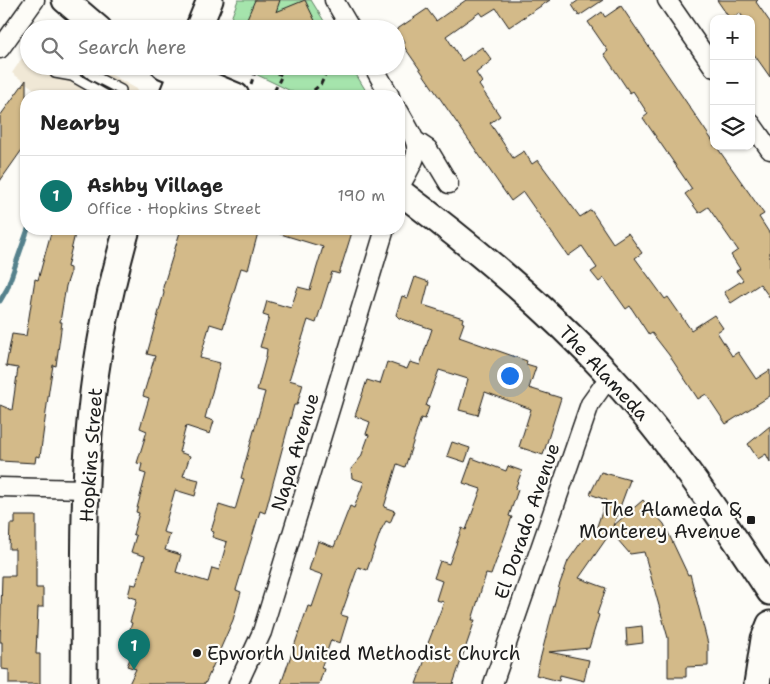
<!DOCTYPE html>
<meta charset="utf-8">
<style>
:root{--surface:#fff;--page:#f6f6f6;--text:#222;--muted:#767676;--line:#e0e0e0;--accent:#0f766e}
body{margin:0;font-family:"Shantell Sans",sans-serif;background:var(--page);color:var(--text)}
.controls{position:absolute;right:15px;top:15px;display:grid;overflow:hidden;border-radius:10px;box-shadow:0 1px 4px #0004}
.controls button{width:45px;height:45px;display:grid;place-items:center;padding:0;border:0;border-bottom:1px solid var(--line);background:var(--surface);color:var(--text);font:25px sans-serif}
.you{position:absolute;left:509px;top:375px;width:18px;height:18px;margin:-12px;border:4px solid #fff;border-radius:50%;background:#1a73e8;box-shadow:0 0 0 8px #1a73e833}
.badge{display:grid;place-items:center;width:32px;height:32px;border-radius:50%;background:var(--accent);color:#fff;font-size:16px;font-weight:700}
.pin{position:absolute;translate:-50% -41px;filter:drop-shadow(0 1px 2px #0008)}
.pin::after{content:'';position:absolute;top:26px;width:18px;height:15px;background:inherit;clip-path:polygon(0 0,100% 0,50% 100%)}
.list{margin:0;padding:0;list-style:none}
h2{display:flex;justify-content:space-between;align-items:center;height:65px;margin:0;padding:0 20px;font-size:21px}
h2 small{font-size:16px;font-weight:400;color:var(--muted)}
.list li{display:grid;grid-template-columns:32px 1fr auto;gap:15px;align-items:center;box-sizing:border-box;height:80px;padding:0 20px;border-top:1px solid var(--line)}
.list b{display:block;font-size:19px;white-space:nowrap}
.list p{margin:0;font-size:16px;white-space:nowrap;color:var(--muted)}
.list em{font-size:16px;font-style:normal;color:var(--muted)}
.icon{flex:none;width:28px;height:28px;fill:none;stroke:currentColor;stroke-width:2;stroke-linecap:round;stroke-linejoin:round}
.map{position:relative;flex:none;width:770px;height:684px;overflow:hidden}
.search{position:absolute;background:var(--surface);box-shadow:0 1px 4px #0004;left:20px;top:20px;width:385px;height:55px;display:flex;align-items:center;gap:12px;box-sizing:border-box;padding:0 18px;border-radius:28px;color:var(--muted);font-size:19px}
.panel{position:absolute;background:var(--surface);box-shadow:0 1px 4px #0004;left:20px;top:90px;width:385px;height:145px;border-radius:20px}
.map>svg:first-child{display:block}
</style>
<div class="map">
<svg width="770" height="684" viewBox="0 0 770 684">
<rect width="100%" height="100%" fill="#fdfcf7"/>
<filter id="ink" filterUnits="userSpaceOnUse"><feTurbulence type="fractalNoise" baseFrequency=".02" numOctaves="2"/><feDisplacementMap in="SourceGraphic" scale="10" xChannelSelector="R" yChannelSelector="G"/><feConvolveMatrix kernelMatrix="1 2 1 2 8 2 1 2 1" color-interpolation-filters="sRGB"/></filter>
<g filter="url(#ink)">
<polygon fill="#f0e8d6" points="29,48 29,66 96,66 137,89 137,96 44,96 12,73"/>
<g fill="#a5e4ac" stroke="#608064">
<polygon points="238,0 311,0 329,29 227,29"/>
<polygon points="239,66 351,66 369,96 301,96"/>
</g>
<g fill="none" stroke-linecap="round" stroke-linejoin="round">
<polyline stroke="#54818c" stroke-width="5" points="0,301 7,289 28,229"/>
</g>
<g fill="#d3ba89" stroke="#1c1c1c">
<polygon points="255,0 280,0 276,12 305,0 319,29 240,29 249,24 245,23"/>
<polygon points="466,0 550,0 509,27 496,8 483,16 480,12 446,36 462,61 482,47 492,60 476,73 482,82 479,85 500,116 490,123 513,158 524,151 532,164 538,160 580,217 591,210 613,243 628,233 642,253 635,258 665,299 668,297 691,330 714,315 723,328 717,332 732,356 738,352 756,379 770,370 770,396 726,424 706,394 698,399 669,355 652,333 649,335 630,306 626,309 604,278 599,282 591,272 597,268 582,246 568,256 523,192 511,201 403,45 405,43 396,30 427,9 436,21"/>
<polygon points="579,0 603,0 579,16 572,5"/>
<polygon points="717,0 758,0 756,2 770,22 770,77 751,50 751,19 744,19 740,13 730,19"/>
<polygon points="621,6 714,143 714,146 716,146 764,214 759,217 770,234 770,298 760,284 731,303 724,292 743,280 736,271 740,269 731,255 738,250 708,207 699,213 685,194 692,189 643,118 648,114 633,91 630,93 604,54 608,51 588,22 602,12 605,17"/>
<polygon points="26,80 26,144 0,181 0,116"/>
<polygon points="52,229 76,230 67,267 70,268 70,274 66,286 60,322 62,322 56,366 53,365 49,390 40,457 36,456 35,463 0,461 0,405 12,410 18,368 6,366 12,334 26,336 35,279 38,280"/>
<polygon points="181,229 259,229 248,270 241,268 223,328 210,324 200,358 220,363 205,418 214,421 210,434 186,426 179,452 190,456 183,476 199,480 195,496 175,490 163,532 170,534 165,550 181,555 176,572 208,582 212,568 219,570 227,542 212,537 214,532 211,531 219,505 235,510 244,479 241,478 250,445 265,392 257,390 266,357 267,349 260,347 269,317 263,315 267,301 291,308 298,287 310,290 323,247 274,232 275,229 353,229 339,274 332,272 316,323 308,320 289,380 303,384 297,405 294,405 265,513 260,511 236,590 241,592 233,620 205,684 129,684 136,669 127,666 140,635 129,632 132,623 130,622 137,599 128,596 131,584 136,585 145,556 131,552 136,536 133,534 139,513 136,512 146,474 140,472 142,464 137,463 147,431 140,428 149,398 143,396 155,356 147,354 164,293 163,287"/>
<polygon points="415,277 429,282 423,305 463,318 462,322 464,323 459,337 527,361 526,364 536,367 529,388 561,398 543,455 519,447 531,409 485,392 478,415 459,410 468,379 439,370 426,406 429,407 425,419 421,418 405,467 397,464 384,507 395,511 390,523 386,521 381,530 367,570 358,567 341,615 348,617 340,643 331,640 321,668 324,669 319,684 281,684 308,606 312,607 323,575 309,570 318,541 334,547 350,506 354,508 364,482 352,478 351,469 361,457 369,435 366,434 370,422 355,416 367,380 380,384 387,362 407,369 410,362 420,365 432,329 399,318 396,315 402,296 408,298"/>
<polygon points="770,426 770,462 766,454 758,459 748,444"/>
<polygon points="452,442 470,448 465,462 447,456"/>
<polygon points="472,458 506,471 508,466 522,471 515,489 518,490 509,516 512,517 491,575 486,574 472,620 475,620 453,684 416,684 426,657 423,656 444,602 436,600 442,581 434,578 440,561 449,564 462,528 466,530 481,489 463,483"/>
<polygon points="601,472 630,480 613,526 643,500 664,524 688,575 690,574 708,644 708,666 686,667 686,677 668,677 668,638 644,552 630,554 611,532 579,578 606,588 597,614 599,615 589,648 549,652 589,660 584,681 560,675 559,681 536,675 559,586 568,561 589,531 594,535 606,500 590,494"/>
<polygon points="15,516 36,516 36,588 43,588 43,607 38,607 36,654 40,654 40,684 9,684 9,670 2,669 2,642 0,642 2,576 15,576 15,549 9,549 10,524 15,524"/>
<polygon points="642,626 643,643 627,645 626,628"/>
</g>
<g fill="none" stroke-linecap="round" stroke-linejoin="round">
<defs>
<g id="lane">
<polyline points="81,66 92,75 121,90"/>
<polyline points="55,73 72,76 107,96"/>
</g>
<g id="street">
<polyline points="334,0 351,29"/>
<polyline points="667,0 714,68"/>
<polyline points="0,49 35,0"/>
<polyline points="373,66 390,96"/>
<path d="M399,111C422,151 422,148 399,188"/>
<polyline points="751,123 770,150"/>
<polyline points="416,141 428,149 449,184"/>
<polyline points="0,487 86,489"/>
<polyline points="238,684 262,632 385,229"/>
<polyline points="493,684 590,404 610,376"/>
</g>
<g id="secondary">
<polyline points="65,0 99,29"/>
<polyline points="198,29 210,0"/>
<polyline points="164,66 236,96"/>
<polyline points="172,96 184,66"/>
<path d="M399,191C474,247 546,307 610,376C671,442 721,517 770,592"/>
<path d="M84,684C85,593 82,501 91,411C97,349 110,289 127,229"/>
<polyline points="757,684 764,639 770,624"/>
</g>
</defs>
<use href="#lane" stroke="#1c1c1c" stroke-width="12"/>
<use href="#street" stroke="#1c1c1c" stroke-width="21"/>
<use href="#secondary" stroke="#1c1c1c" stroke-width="29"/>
<g stroke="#1c1c1c" stroke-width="3" stroke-dasharray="5 4" stroke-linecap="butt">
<polyline points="224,20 244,29"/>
<polyline points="260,66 282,75 272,96"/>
<polyline points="251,84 257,66"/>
<polyline points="307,96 321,84 329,66"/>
</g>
<use href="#lane" stroke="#fdfcf7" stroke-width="9"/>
<use href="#street" stroke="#fdfcf7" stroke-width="18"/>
<use href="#secondary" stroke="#fdfcf7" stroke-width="25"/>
</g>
</g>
<g fill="#1c1c1c" stroke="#fdfcf7" stroke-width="2">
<rect x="746" y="515" width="10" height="10" rx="2.5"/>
<circle cx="197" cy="653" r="5"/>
</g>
<g text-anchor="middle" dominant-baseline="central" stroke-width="4.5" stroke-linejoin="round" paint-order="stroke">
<g font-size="19" fill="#1c1c1c" stroke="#fdfcf7">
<text transform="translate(604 373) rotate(47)">The Alameda</text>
<text transform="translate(295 452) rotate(-73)">Napa Avenue</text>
<text transform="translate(91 455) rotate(-86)">Hopkins Street</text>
<text transform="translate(527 521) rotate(-71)">El Dorado Avenue</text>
</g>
<g font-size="19" fill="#1c1c1c" stroke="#fdfcf7" text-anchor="end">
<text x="741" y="509">The Alameda &amp;<tspan x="741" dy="22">Monterey Avenue</tspan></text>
<text x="207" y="653" text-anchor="start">Epworth United Methodist Church</text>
</g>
</g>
</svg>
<div class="controls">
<button>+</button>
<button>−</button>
<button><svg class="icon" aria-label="layers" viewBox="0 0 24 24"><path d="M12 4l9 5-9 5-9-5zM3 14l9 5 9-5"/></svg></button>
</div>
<div class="you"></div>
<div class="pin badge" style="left:134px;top:670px">1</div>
<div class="search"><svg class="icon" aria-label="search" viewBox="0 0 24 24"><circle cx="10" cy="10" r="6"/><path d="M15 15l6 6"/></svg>Search here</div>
<section class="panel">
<h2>Nearby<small></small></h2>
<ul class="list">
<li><span class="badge">1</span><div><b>Ashby Village</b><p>Office · Hopkins Street</p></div><em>190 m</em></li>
</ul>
</section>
</div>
